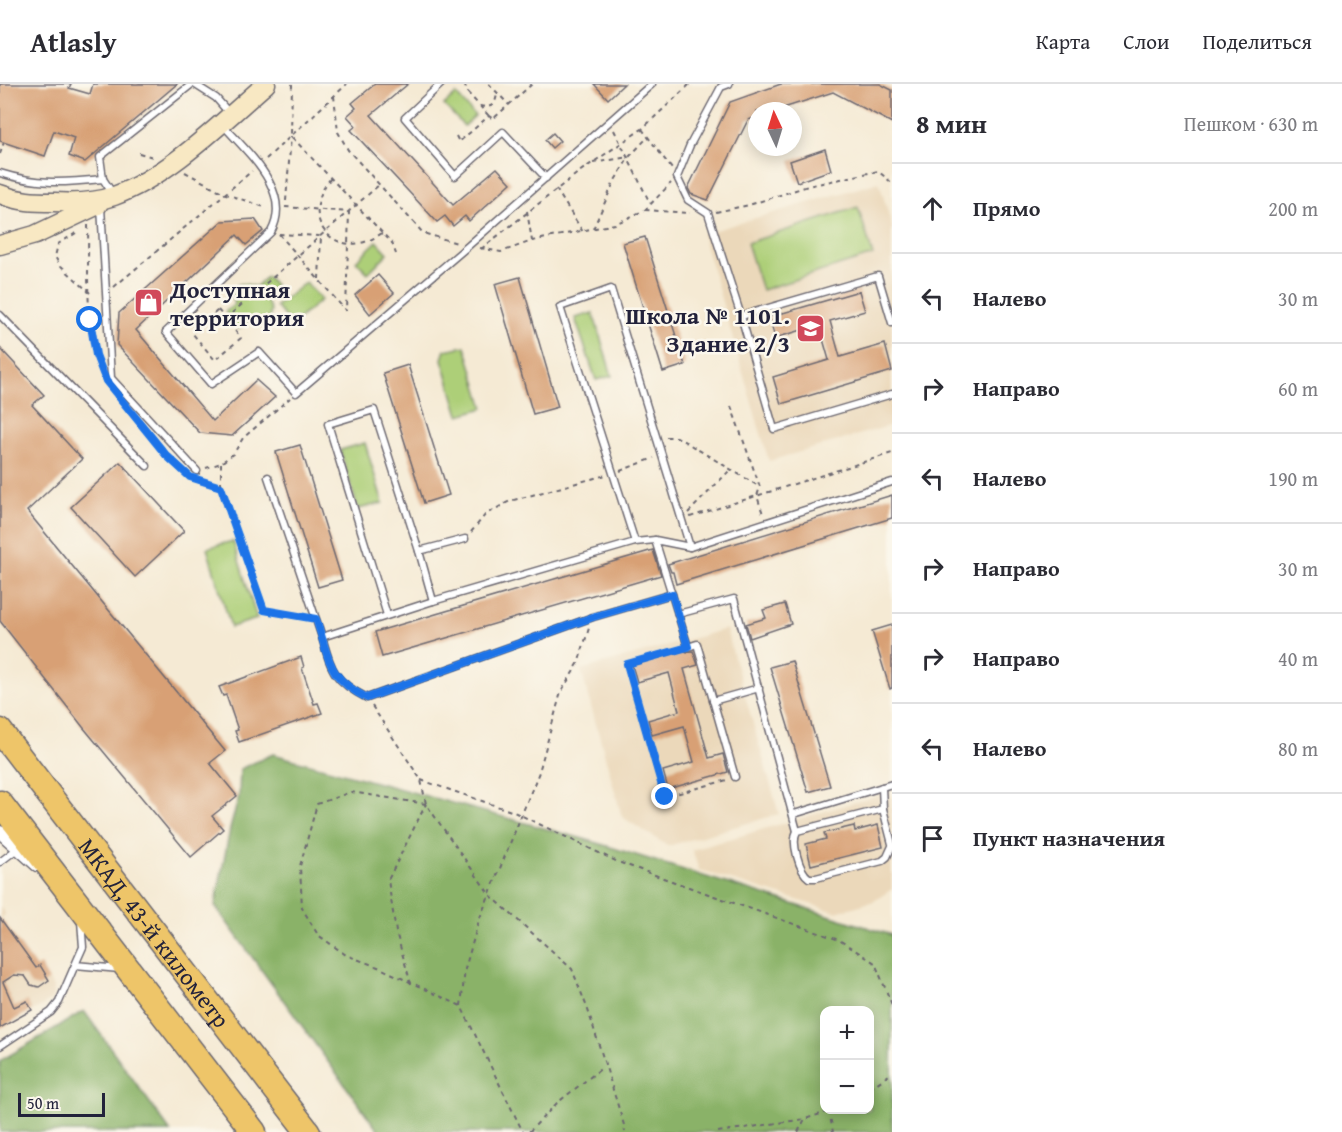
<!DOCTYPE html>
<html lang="ru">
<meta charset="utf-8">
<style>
:root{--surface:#fff;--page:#f7f7f7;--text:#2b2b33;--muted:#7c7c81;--line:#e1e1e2}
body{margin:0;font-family:"Gentium Book Plus",serif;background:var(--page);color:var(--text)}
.controls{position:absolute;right:18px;bottom:18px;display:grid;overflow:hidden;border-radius:12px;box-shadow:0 3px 15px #0003}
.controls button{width:54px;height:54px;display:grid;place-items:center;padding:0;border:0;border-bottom:2px solid var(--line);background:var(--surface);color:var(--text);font:30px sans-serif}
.compass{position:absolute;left:748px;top:18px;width:54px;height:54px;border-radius:50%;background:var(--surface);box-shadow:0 3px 15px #0003;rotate:356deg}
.scale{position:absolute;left:18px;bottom:15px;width:87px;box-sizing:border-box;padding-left:6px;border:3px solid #22223b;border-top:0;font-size:16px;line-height:21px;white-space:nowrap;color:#22223b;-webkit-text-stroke:4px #fbf7ec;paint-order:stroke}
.stop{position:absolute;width:18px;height:18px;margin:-14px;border:4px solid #1a73e8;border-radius:50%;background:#fff}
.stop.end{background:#1a73e8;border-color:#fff;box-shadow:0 2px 6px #0008}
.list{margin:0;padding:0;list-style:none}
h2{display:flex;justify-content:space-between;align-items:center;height:78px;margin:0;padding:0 24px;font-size:26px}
h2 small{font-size:20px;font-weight:400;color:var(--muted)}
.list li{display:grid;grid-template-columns:39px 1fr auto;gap:18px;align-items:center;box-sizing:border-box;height:90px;padding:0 24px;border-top:2px solid var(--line)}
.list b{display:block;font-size:22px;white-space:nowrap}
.list em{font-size:20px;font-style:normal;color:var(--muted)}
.icon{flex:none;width:33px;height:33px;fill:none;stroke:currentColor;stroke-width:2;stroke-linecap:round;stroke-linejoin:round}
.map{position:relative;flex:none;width:892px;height:1048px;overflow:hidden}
header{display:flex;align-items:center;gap:36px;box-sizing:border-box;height:84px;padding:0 30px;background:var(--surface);border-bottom:2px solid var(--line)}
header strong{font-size:28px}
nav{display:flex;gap:33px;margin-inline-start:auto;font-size:21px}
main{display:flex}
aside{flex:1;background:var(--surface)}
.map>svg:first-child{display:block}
</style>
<header>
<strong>Atlasly</strong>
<nav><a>Карта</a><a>Слои</a><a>Поделиться</a></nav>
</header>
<main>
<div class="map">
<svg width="892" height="1048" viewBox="0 0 892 1048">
<rect width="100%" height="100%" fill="#fbf7ec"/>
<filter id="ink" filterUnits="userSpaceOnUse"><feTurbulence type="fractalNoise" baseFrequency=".0167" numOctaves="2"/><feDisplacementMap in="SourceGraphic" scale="12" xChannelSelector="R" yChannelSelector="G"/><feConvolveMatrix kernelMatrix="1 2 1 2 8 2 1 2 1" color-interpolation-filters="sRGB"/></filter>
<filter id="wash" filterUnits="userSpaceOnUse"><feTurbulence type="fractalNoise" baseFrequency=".008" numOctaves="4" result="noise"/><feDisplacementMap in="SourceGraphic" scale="24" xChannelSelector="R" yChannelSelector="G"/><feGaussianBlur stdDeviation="1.35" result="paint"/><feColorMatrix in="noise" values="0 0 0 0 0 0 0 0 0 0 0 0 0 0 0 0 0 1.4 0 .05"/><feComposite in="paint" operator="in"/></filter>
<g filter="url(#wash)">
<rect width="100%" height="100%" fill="#f5ead4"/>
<g fill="#ebd8ba">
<polygon points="879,98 892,142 892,341 769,377 702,150"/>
<polygon points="726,545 779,730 668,762 622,733 581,586"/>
<polygon points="890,708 892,715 892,805 874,817 836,828 699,786 692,766"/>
<polygon points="0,823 5,830 1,834 36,883 40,881 54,905 52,916 0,945"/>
</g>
<g fill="#adcf78" stroke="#68785a" stroke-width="1.5">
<polygon points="456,10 475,32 464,42 444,21"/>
<polygon points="858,123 873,171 762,206 747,159"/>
<polygon points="377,157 388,169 368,189 356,177"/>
<path d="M267,193L276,202L264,212L271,226L268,239C260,244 256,240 248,238L239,245L225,228L235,220L231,208C237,197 244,199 255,203Z"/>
<polygon points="306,198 321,216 291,241 276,222"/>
<polygon points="593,229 612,292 596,296 575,234"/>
<polygon points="465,262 484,324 459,331 442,275 445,266"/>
<polygon points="365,359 383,419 358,425 340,366"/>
<polygon points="233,457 257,535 231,543 207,464"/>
</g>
<g fill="#8ab268" stroke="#566a52" stroke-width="1.5" fill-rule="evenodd">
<path d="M273,670L591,757L892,851V1048H379L215,822L230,745L239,712L240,685ZM824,926H870V1026H824Z"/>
<polygon points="84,927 171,1048 0,1048 0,977"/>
</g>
<g id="blocks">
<g fill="#d8a075">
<polygon points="0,0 71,0 69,4 90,10 93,0 177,0 85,78 69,72 74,54 54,47 45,72 0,57"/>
<polygon points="375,0 408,0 371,31 453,121 497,84 511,99 469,137 465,132 453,142 445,132 437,138 351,46 356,42 347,32 356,24 352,19"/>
<polygon points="594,0 624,0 608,15"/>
<polygon points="781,0 880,0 892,6 892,39 833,8 774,27 757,27 757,33 748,36 708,116 691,110 688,104 730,18"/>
<polygon points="553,49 560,57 552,64 545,56"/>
<polygon points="825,65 831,86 797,98 790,77"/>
<polygon points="255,135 263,147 246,161 237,151 136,246 213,337 256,296 275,313 232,352 200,349 117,261 119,229 222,137"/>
<polygon points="645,153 685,281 663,288 623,159"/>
<polygon points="378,191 394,209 370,230 355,211"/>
<polygon points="520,193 558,323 533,330 495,200"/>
<polygon points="859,207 865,227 830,237 840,273 885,260 892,287 781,320 773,293 829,276 819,241 775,254 769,233"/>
<polygon points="0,264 44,311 32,321 82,375 27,427 225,667 210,679 237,712 212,732 223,745 191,773 83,643 0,537"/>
<polygon points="408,281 449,411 424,419 383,289"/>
<polygon points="300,361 342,496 318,503 276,368"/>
<polygon points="120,378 184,447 135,493 71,423"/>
<polygon points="892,411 892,434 676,500 673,488 671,488 668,480"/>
<polygon points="653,466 661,491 382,573 375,548"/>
<polygon points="785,520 791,540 750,554 746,540 766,534 763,526"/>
<polygon points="892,541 892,604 890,605 872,547"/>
<polygon points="684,566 687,568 693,567 698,581 684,585 709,674 723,670 728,688 668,705 663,687 694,678 684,642 652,651 648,636 679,627 669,589 637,598 632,581"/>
<polygon points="301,573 304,583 302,584 314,620 318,619 322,629 239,658 235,647 238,646 226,611 223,612 219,603"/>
<polygon points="792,577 830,702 808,708 770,583"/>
<polygon points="878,741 883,763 811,781 806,760 826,755 824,749 854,742 855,747"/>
<polygon points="0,834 36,884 40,881 49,896 39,903 31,901 25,892 14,891 3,898 14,923 27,917 32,926 0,944"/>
</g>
</g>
</g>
<g filter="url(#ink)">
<use href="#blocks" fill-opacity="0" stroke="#6c6871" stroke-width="1.5"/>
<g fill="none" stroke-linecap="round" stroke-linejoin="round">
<defs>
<g id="lane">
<polyline points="194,0 216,14 230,30"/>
<polyline points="441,0 405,34 455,92 503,48 546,94"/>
<polyline points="729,0 721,3 690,61 677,93 688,116 708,129 741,232 774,345 892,310"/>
<path d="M223,41C249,70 293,108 271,148L166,248L211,300L259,268L296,309L468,162L652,0"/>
<path d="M0,89C38,101 64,99 103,95L113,110"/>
<polyline points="103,95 100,73 192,0"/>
<polyline points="101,123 111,294 197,387"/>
<polyline points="0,231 147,382"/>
<polyline points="741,232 878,192 892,239"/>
<polyline points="268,393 322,553"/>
<polyline points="655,456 678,530 734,515 797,747"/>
<polyline points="635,458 560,223 611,205 690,463"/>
<polyline points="419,467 465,455"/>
<path d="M672,510L593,533L367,614C334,597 332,588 322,553L433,517L635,458L655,456L690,463L892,398"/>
<polyline points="678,530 688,563 697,560 735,693"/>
<polyline points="387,531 328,340 374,326 419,467 433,517"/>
<polyline points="713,617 759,604"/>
<polyline points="882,703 883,725"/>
<polyline points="794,730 892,700"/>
<path d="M892,760L883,725L797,747C791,758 799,787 809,794H816L882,777L887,773L892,762"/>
<polyline points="0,778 17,765"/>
<polyline points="81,837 83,863 75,881 120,885"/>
<polyline points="0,962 51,928 59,918 75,881"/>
</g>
<polyline id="street" points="0,748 37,781"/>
<g id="secondary">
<path d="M0,110C20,118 34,118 54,118C74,119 95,119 114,112C170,91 221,39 266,0"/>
<polyline points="0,161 35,151 98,121"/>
</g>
<g id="highway">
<path id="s1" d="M0,647L308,1048"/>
<polyline points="0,719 254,1048"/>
</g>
</defs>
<use href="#lane" stroke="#6c6871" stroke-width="9"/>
<use href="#street" stroke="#6c6871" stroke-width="15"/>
<use href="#secondary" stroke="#6c6871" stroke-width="21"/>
<use href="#highway" stroke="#6c6871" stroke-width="27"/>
<g stroke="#6c6871" stroke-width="2" stroke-dasharray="4.5 4.5" stroke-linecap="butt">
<polyline points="292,0 291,52 392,159 396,170"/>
<polyline points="465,0 466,7 489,32"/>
<polyline points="489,0 509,21"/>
<polyline points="334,12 338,48 348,66 423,149 457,159"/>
<path d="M480,22C492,25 496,20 497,9"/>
<polyline points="642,45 672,85"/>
<polyline points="614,46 650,119"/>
<polyline points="456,52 459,58 489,32 493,35 532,0"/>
<polyline points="139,69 153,73"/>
<polyline points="0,70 4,58"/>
<polyline points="266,75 347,0"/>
<polyline points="593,79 629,73"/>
<polyline points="185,88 226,110 267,124"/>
<path d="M331,94C295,136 338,181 382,149"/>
<polyline points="556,105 583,148"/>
<polyline points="286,117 291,52"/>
<polyline points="285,123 349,128 346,227"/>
<polyline points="645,126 690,129"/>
<polyline points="527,127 532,157"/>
<polyline points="716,128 749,121 808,102 878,87 892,99"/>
<path d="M88,141C89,186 84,242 101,284"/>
<polyline points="593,145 614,98 629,73 648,53"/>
<polyline points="76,149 58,160 55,173 60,181 90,209"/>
<polyline points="279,150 346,227"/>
<polyline points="279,150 321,152 319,195"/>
<polyline points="480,164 501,168 532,157 615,140 645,126 671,99"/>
<polyline points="481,165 579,88 642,45 690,0"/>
<polyline points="114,203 252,87"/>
<polygon points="218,226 241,254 215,276 192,249"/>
<polyline points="225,235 379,101"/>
<polyline points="731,322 760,403 757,412 763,430"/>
<polyline points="148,349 166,371 185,388"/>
<polyline points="666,353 677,353 760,403"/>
<polyline points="221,379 221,403 264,526 307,533"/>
<polyline points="206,384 221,379 234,369 243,354 290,314"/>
<polyline points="620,387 654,374"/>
<polyline points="198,395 221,403"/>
<polyline points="688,429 730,386"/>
<polyline points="690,433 892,369"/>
<polyline points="471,448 486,430 510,417 606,391"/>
<polyline points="680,565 627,580 665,713 727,696"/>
<polyline points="372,622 421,696 426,720 490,811 572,885 588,926 624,1041 625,1048"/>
<polyline points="421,696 514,728 618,778 839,856 875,879 892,921"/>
<polyline points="426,720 351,708 317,720 300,782 302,824 318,851 346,871 378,883 461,922 523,1048"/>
<polyline points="411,900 396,848 388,796 426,720"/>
<polyline points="461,922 465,885 479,836 539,688 561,608 578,580 589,544"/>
<polyline points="870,1004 892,989"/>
<polyline points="829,1027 833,1048"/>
<polyline points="529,1048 557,1019 603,983"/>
<polyline points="718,1048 805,1035 833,1026"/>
<polyline points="798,1048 805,1035"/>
</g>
<use href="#lane" stroke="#fff" stroke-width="6"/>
<use href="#street" stroke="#fff" stroke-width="12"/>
<use href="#secondary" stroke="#f8e8c3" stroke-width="18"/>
<use href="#highway" stroke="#eec569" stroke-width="24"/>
</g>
</g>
<g fill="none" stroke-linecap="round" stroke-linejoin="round" filter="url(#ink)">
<path stroke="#1a73e8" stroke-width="8" d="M90,236L96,271L106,297L166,371L190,393L221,403L264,526L316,535C330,575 326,593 367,614L593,533L672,510L688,563L627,580L665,713"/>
</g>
<defs>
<symbol id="shop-square" viewBox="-11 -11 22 22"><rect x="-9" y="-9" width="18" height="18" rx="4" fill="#d1495b" stroke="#fbf7ec"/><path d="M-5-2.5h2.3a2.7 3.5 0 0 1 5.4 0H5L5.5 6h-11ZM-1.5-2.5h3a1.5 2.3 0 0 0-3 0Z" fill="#fff"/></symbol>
<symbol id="school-square" viewBox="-11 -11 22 22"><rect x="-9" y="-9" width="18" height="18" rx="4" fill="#d1495b" stroke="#fbf7ec"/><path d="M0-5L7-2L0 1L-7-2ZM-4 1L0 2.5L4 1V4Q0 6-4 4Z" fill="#fff"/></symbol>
</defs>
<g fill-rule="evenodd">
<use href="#shop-square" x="132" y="202" width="33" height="33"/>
<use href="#school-square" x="794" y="228" width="33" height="33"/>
</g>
<g text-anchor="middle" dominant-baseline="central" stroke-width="5" stroke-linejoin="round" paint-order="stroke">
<g font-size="24" font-weight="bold" fill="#22223b" stroke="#fbf7ec" text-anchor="start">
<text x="170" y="205">Доступная<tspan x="170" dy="28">территория</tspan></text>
<text x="790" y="231" text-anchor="end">Школа № 1101.<tspan x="790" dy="28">Здание 2/3</tspan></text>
</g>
<g font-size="24" fill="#22223b" stroke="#fbf7ec">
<text stroke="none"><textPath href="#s1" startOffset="254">МКАД, 43-й километр</textPath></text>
</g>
</g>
</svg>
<div class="controls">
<button>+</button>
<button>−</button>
</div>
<svg class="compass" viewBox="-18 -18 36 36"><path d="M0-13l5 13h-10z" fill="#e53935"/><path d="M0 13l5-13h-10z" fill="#7c7c81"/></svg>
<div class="scale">50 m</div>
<div class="stop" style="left:90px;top:236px"></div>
<div class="stop end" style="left:665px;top:713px"></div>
</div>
<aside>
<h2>8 мин<small>Пешком · 630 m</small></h2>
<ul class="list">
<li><svg class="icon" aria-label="ahead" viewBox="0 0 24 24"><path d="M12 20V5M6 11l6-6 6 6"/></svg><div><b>Прямо</b></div><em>200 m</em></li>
<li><svg class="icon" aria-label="left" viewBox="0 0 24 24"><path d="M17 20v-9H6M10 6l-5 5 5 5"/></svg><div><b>Налево</b></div><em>30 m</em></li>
<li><svg class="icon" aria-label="right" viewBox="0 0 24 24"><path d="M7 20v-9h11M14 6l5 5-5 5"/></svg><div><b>Направо</b></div><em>60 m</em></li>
<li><svg class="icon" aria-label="left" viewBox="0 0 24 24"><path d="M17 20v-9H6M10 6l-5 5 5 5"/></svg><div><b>Налево</b></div><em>190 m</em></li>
<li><svg class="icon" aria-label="right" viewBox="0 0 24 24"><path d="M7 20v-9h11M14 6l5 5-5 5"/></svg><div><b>Направо</b></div><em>30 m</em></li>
<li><svg class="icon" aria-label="right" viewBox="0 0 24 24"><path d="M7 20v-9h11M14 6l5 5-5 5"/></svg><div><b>Направо</b></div><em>40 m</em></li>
<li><svg class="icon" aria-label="left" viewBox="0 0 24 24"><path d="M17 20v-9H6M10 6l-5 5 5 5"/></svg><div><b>Налево</b></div><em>80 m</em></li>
<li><svg class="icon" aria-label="arrive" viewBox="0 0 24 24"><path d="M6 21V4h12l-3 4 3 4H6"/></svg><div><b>Пункт назначения</b></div></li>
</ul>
</aside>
</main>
